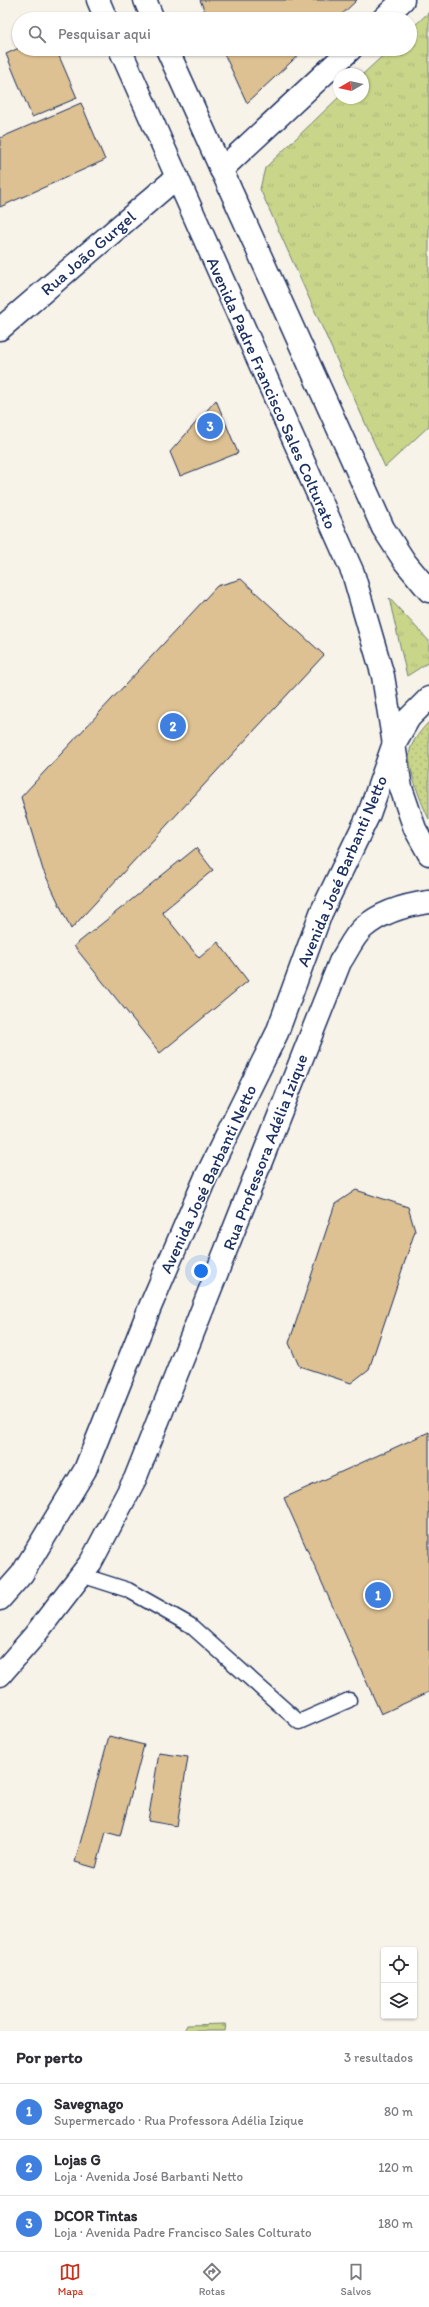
<!DOCTYPE html>
<html lang="pt">
<meta charset="utf-8">
<style>
:root{--surface:#fff;--page:#f7f7f7;--text:#2b2b33;--muted:#7c7c81;--line:#e1e1e2;--accent:#c8321e}
body{margin:0;font-family:Itim,sans-serif;background:var(--page);color:var(--text)}
.controls{position:absolute;right:12px;bottom:12px;display:grid;overflow:hidden;border-radius:4px;box-shadow:0 1px 3px #0004}
.controls button{width:36px;height:36px;display:grid;place-items:center;padding:0;border:0;border-bottom:1px solid var(--line);background:var(--surface);color:var(--text);font:20px sans-serif}
.compass{position:absolute;left:333px;top:68px;width:36px;height:36px;border-radius:50%;background:var(--surface);box-shadow:0 1px 3px #0004;rotate:261deg}
.you{position:absolute;left:201px;top:1271px;width:14px;height:14px;margin:-10px;border:3px solid #fff;border-radius:50%;background:#1a73e8;box-shadow:0 0 0 6px #1a73e833}
.badge{display:grid;place-items:center;width:26px;height:26px;border-radius:50%;background:var(--accent);color:#fff;font-size:13px;font-weight:700}
.pin{position:absolute;translate:-50% -50%;border:2px solid #fff;box-shadow:0 1px 4px #0006}
.list{margin:0;padding:0;list-style:none}
h2{display:flex;justify-content:space-between;align-items:center;height:52px;margin:0;padding:0 16px;font-size:17px}
h2 small{font-size:13px;font-weight:400;color:var(--muted)}
.list li{display:grid;grid-template-columns:26px 1fr auto;gap:12px;align-items:center;box-sizing:border-box;height:56px;padding:0 16px;border-top:1px solid var(--line)}
.list b{display:block;font-size:15px;white-space:nowrap}
.list p{margin:0;font-size:13px;white-space:nowrap;color:var(--muted)}
.list em{font-size:13px;font-style:normal;color:var(--muted)}
.icon{flex:none;width:22px;height:22px;fill:none;stroke:currentColor;stroke-width:2;stroke-linecap:round;stroke-linejoin:round}
.map{position:relative;flex:none;width:429px;height:2031px;overflow:hidden}
.search{position:absolute;background:var(--surface);box-shadow:0 1px 3px #0004;left:12px;right:12px;top:12px;height:44px;display:flex;align-items:center;gap:10px;box-sizing:border-box;padding:0 14px;border-radius:22px;color:var(--muted);font-size:15px}
.sheet{height:220px;background:var(--surface)}
nav{display:flex;justify-content:space-around;align-items:center;box-sizing:border-box;height:56px;border-top:1px solid var(--line);background:var(--surface);font-size:11px;color:var(--muted)}
nav a{display:grid;justify-items:center;gap:2px}
nav .on{color:var(--accent)}
.map>svg:first-child{display:block}
</style>
<div class="map">
<svg width="429" height="2031" viewBox="0 0 429 2031">
<defs>
<pattern id="grass-tufts" width="24" height="20" patternUnits="userSpaceOnUse"><rect width="24" height="20" fill="#c9d589"/><path d="M3 7l-1-3M5 7V3M7 7l1-3M15 17l-1-3M17 17v-4M19 17l1-3" fill="none" stroke="#acb779"/></pattern>
<pattern id="forest-firs" width="22" height="20" patternUnits="userSpaceOnUse"><rect width="22" height="20" fill="#c9d589"/><path d="M5 1l3.5 6h-7zM16 11l3.5 6h-7z" fill="#acb779"/></pattern>
<pattern id="park-dots" width="8" height="8" patternUnits="userSpaceOnUse"><rect width="8" height="8" fill="#c9d589"/><path d="M2 2h.1M6 6h.1" fill="none" stroke="#acb779" stroke-width="1.8" stroke-linecap="round"/></pattern>
</defs>
<rect width="100%" height="100%" fill="#f8f3e9"/>
<filter id="ink" filterUnits="userSpaceOnUse"><feTurbulence type="fractalNoise" baseFrequency=".025" numOctaves="2"/><feDisplacementMap in="SourceGraphic" scale="8" xChannelSelector="R" yChannelSelector="G"/><feConvolveMatrix kernelMatrix="1 2 1 2 8 2 1 2 1" color-interpolation-filters="sRGB"/></filter>
<g filter="url(#ink)">
<g fill="url(#grass-tufts)" stroke="#728274">
<polygon points="429,12 429,426 385,467 260,189 265,168 339,97 363,98 363,74 390,49 410,49 410,30"/>
<polygon points="389,598 429,641 429,662 407,676"/>
</g>
<polygon fill="url(#forest-firs)" stroke="#728274" points="226,2024 225,2031 184,2031 187,2025"/>
<path fill="url(#park-dots)" stroke="#728274" d="M429,722V819C422,805 406,765 410,750C413,740 421,730 429,722Z"/>
<g fill="#ddc192" stroke="#1b2f5e">
<polygon points="200,0 357,0 337,19 208,19"/>
<polygon points="19,48 56,49 77,98 32,117 6,54"/>
<polygon points="222,49 305,49 247,103"/>
<polygon points="81,103 105,160 0,207 0,138"/>
<polygon points="216,400 238,453 180,476 170,452"/>
<polygon points="241,579 324,655 71,929 43,870 21,797 217,586"/>
<polygon points="196,848 213,870 162,912 199,958 218,942 248,981 160,1053 74,946"/>
<polygon points="356,1190 408,1207 415,1231 369,1369 351,1383 299,1366 289,1343 335,1204"/>
<polygon points="429,1432 429,1692 381,1714 284,1498"/>
<polygon points="109,1736 144,1745 120,1836 106,1832 96,1868 75,1862"/>
<polygon points="159,1753 188,1757 177,1826 148,1821"/>
</g>
<g fill="none" stroke-linecap="round" stroke-linejoin="round">
<defs>
<polyline id="lane" points="81,1575 128,1590 190,1625 299,1722 349,1700"/>
<g id="street">
<polyline points="383,19 403,0"/>
<polyline points="221,170 351,49"/>
<polyline points="0,329 177,177"/>
</g>
<g id="secondary">
<polyline points="98,0 106,19"/>
<polyline points="145,0 153,19"/>
<polyline points="120,49 353,573 383,676 401,788 415,829 429,854"/>
<polyline points="167,49 383,528 405,562 429,591"/>
<polyline points="0,1599 22,1574 85,1470 150,1307 205,1179 277,1033 321,913 369,814 393,746 409,718 429,698"/>
<path d="M0,1675L34,1636L91,1562L135,1479L340,962C347,952 353,937 363,928C380,913 406,905 429,902"/>
</g>
</defs>
<use href="#lane" stroke="#1b2f5e" stroke-width="17"/>
<use href="#street" stroke="#1b2f5e" stroke-width="25"/>
<use href="#secondary" stroke="#1b2f5e" stroke-width="25"/>
<use href="#lane" stroke="#fff" stroke-width="14"/>
<use href="#street" stroke="#fff" stroke-width="22"/>
<use href="#secondary" stroke="#fff" stroke-width="22"/>
</g>
</g>
<g text-anchor="middle" dominant-baseline="central" stroke-width="3" stroke-linejoin="round" paint-order="stroke">
<g font-size="17" fill="#1b2f5e" stroke="#fff">
<text transform="translate(88 253) rotate(-41)">Rua João Gurgel</text>
<text transform="translate(272 393) rotate(66)">Avenida Padre Francisco Sales Colturato</text>
<text transform="translate(342 871) rotate(-67)">Avenida José Barbanti Netto</text>
<text transform="translate(265 1152) rotate(-69)">Rua Professora Adélia Izique</text>
<text transform="translate(208 1179) rotate(-65)">Avenida José Barbanti Netto</text>
</g>
</g>
</svg>
<div class="controls">
<button><svg class="icon" aria-label="locate" viewBox="0 0 24 24"><circle cx="12" cy="12" r="6"/><path d="M12 2v4M12 18v4M2 12h4M18 12h4"/></svg></button>
<button><svg class="icon" aria-label="layers" viewBox="0 0 24 24"><path d="M12 4l9 5-9 5-9-5zM3 14l9 5 9-5"/></svg></button>
</div>
<svg class="compass" viewBox="-18 -18 36 36"><path d="M0-13l5 13h-10z" fill="#e53935"/><path d="M0 13l5-13h-10z" fill="#7c7c81"/></svg>
<div class="you"></div>
<div class="pin badge" style="left:378px;top:1595px;background:#3f7fe0">1</div>
<div class="pin badge" style="left:173px;top:726px;background:#3f7fe0">2</div>
<div class="pin badge" style="left:210px;top:426px;background:#3f7fe0">3</div>
<div class="search"><svg class="icon" aria-label="search" viewBox="0 0 24 24"><circle cx="10" cy="10" r="6"/><path d="M15 15l6 6"/></svg>Pesquisar aqui</div>
</div>
<section class="sheet">
<h2>Por perto<small>3 resultados</small></h2>
<ul class="list">
<li><span class="badge" style="background:#3f7fe0">1</span><div><b>Savegnago</b><p>Supermercado · Rua Professora Adélia Izique</p></div><em>80 m</em></li>
<li><span class="badge" style="background:#3f7fe0">2</span><div><b>Lojas G</b><p>Loja · Avenida José Barbanti Netto</p></div><em>120 m</em></li>
<li><span class="badge" style="background:#3f7fe0">3</span><div><b>DCOR Tintas</b><p>Loja · Avenida Padre Francisco Sales Colturato</p></div><em>180 m</em></li>
</ul>
</section>
<nav>
<a class="on"><svg class="icon" aria-label="map" viewBox="0 0 24 24"><path d="M3 6l6-2 6 2 6-2v14l-6 2-6-2-6 2zM9 4v14M15 6v14"/></svg>Mapa</a>
<a><svg class="icon" aria-label="directions" viewBox="0 0 24 24"><path d="M12 3l9 9-9 9-9-9zM9 14v-3h6M13 9l2 2-2 2"/></svg>Rotas</a>
<a><svg class="icon" aria-label="saved" viewBox="0 0 24 24"><path d="M7 4h10v16l-5-4-5 4z"/></svg>Salvos</a>
</nav>
